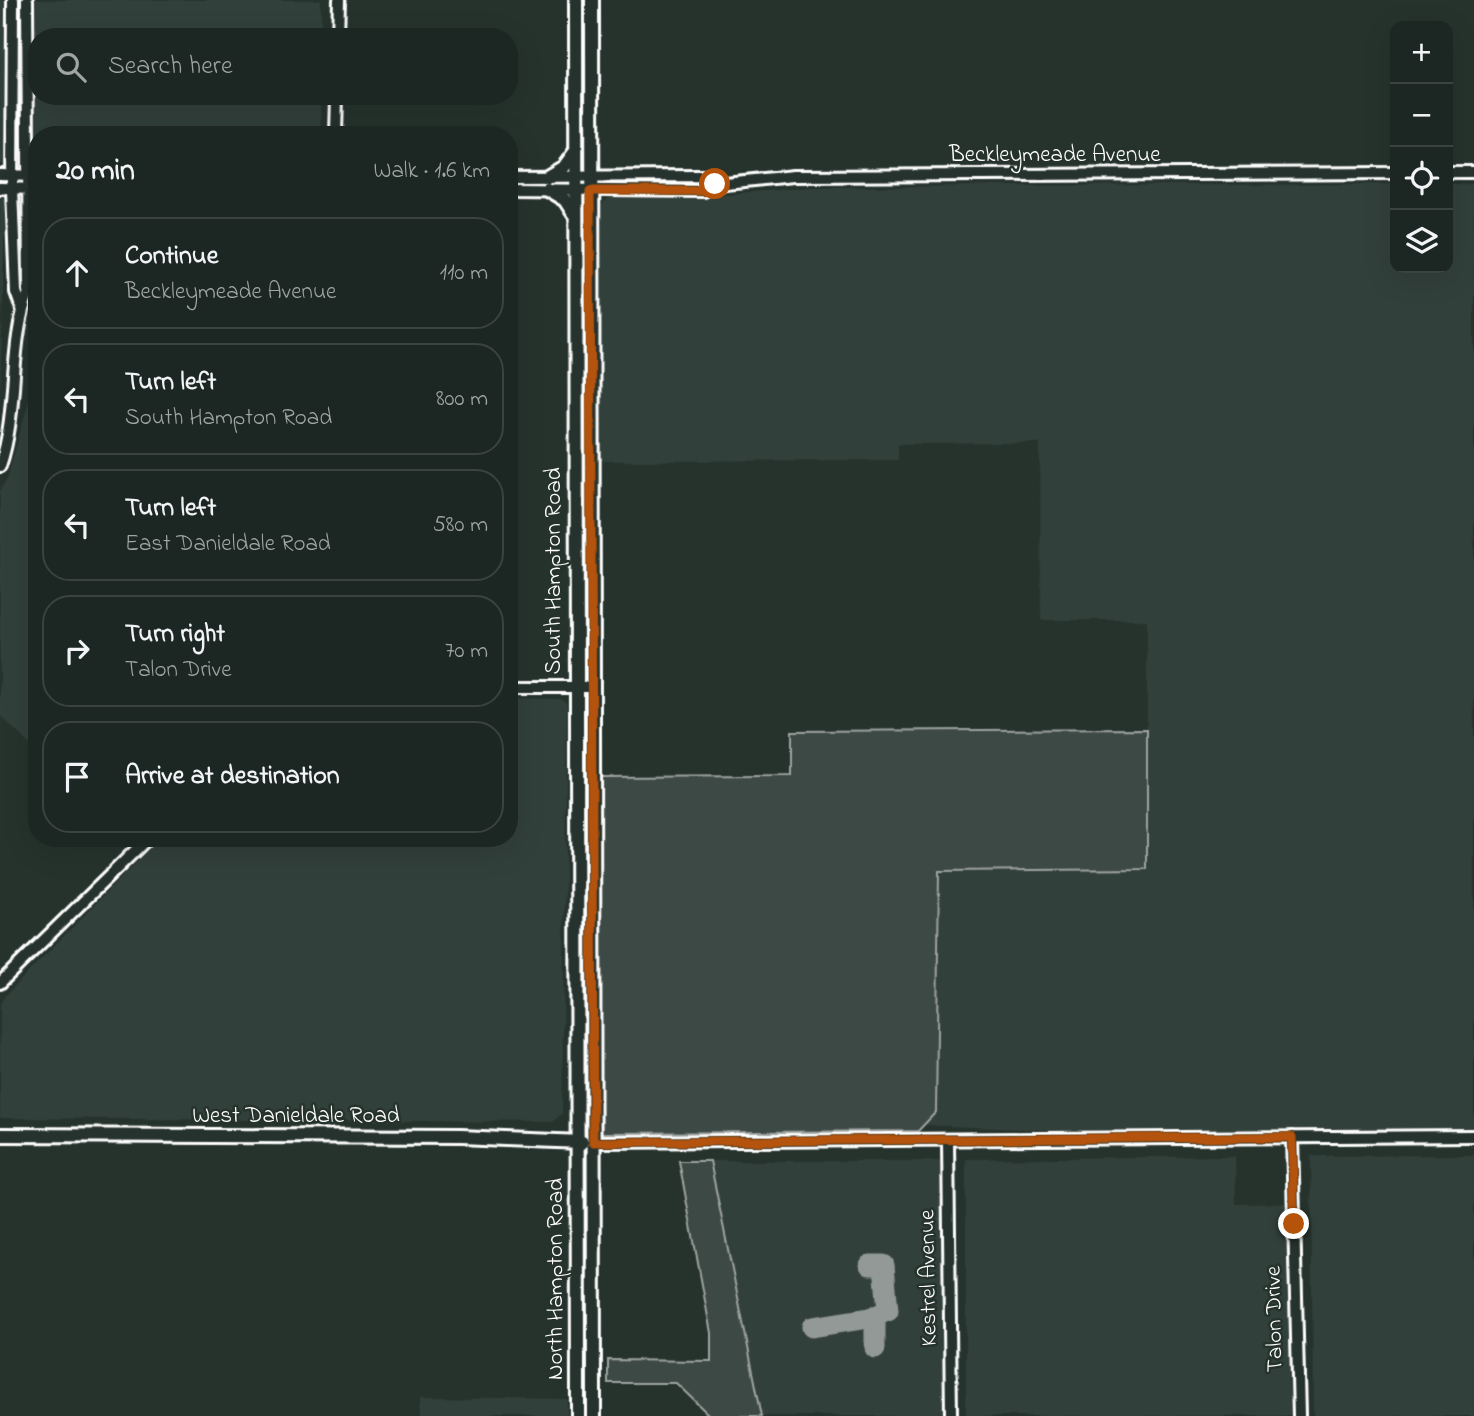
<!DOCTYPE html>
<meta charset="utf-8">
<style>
:root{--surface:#1c2622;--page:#252e2a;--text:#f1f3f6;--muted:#a0a5a5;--line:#3a4340}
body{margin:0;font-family:"Indie Flower",sans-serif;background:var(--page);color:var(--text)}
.controls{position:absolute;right:21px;top:21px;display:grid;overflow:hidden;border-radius:14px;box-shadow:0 7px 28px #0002}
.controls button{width:63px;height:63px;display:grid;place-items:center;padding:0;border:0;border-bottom:2px solid var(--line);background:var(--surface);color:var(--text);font:35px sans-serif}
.stop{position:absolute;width:21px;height:21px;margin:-16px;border:5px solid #b45309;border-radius:50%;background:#fff}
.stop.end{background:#b45309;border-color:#fff;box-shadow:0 2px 7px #0008}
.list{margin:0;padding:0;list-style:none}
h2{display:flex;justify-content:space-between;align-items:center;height:91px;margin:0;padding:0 28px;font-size:30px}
h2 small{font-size:23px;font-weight:400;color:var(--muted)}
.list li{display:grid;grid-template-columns:46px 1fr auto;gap:21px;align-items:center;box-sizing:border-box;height:112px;margin:0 14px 14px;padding:0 14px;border:2px solid var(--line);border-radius:28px}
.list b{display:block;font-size:26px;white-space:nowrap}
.list p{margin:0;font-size:23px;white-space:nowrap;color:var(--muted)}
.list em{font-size:23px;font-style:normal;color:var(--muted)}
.icon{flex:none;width:38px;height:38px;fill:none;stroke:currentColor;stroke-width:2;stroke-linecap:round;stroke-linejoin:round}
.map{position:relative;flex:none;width:1474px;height:1416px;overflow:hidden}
.search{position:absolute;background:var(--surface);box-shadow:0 7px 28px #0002;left:28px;top:28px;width:490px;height:77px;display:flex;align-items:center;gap:18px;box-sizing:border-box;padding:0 24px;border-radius:28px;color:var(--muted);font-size:26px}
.panel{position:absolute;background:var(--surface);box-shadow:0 7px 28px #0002;left:28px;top:126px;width:490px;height:721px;border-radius:28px}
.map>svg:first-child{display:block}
</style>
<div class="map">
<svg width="1474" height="1416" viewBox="0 0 1474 1416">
<rect width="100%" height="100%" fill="#26332d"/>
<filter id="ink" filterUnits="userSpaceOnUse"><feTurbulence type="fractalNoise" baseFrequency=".0143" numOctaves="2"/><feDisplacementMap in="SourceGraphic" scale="14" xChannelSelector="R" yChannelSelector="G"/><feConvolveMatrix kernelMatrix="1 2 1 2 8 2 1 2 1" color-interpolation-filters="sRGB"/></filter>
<g filter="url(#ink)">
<g fill="#333f3a">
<polygon points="0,0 4,0 3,164 0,165"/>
<polygon points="33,0 321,0 321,37 37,37 37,96 321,96 322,135 37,135 37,167 32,163"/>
<polygon points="1395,184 1395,268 1448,268 1448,184 1474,184 1474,1129 1071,1131 923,1125 936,1112 938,870 1147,869 1147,620 1041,620 1040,443 898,444 898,460 601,461 602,205 611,196 714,195 813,187"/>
<polygon points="0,195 5,200 0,401"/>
<polygon points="37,292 37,752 0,715 0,492 8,476 32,389"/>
<polygon points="509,698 562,699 567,704 562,1113 553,1122 0,1118 0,1004 4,997 160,838 509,838"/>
<polygon points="1474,1155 1474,1416 1313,1416 1311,1156"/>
<polygon points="1235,1156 1236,1204 1289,1203 1291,1416 966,1416 966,1159"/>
<polygon points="710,1161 944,1161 944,1416 762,1416"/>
<polygon points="420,1397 567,1399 567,1416 421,1416"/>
</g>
<g fill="#3e4944" stroke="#9ea4a2" stroke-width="2">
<polygon points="1147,729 1147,869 939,871 936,1112 918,1131 601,1133 601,777 792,776 792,731"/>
<polygon points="679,1161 710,1161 762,1416 710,1416 676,1383 608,1383 608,1360 711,1361 711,1333"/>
</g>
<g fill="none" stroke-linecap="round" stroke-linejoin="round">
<g stroke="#929996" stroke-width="21">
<polyline points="869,1318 875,1323 875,1348"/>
<polyline points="812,1327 869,1318 888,1311 884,1265 870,1265"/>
</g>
<defs>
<g id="minor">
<polyline points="13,0 12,189 16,292 22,309"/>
<polyline points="338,37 339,0"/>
<polyline points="336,135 337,96"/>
<polyline points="1448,172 1474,172"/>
<polyline points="0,175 37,176"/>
<polyline points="509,177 702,176 715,184"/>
<polyline points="0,188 37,189"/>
<polyline points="509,189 703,191 715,184 793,176 1395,173"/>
<path d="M0,466C19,410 8,346 29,292L27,0"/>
<polyline points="509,687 592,687"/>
<polyline points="0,983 148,838"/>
<polyline points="1292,1137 1299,1416"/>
<polyline points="948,1140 951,1416"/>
<polyline points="593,1142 1474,1136"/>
</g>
<g id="major">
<polyline points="576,0 578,1416"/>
<polyline points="592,0 594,1416"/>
<polyline points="547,177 564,167 575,152"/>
<polyline points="547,189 565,200 574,214"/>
<polyline points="0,1135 457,1137 582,1142"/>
</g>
</defs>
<use href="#minor" stroke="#fff" stroke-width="16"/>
<use href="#major" stroke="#fff" stroke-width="18"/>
<use href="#minor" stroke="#26332d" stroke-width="10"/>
<use href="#major" stroke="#26332d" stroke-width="12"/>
</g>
</g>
<g fill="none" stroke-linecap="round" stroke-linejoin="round" filter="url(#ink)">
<polyline stroke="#b45309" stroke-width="9" points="715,184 703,191 590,191 593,1142 1292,1137 1294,1224"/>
</g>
<g text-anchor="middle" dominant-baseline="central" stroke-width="5" stroke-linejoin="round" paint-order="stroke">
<g font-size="23" fill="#fff" stroke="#26332d">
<text x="1055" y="155">Beckleymeade Avenue</text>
<text transform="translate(554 571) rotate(-90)">South Hampton Road</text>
<text x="296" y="1116">West Danieldale Road</text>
<text transform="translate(929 1278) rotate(-91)">Kestrel Avenue</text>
<text transform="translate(556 1279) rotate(-90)">North Hampton Road</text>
<text transform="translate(1275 1319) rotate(-91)">Talon Drive</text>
</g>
</g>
</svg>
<div class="controls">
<button>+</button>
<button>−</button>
<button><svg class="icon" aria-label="locate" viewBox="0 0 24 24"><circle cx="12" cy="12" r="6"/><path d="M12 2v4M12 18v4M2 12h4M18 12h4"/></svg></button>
<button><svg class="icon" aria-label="layers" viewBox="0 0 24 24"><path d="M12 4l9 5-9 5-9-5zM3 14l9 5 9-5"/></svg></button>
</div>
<div class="stop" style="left:715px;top:184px"></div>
<div class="stop end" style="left:1294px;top:1224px"></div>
<div class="search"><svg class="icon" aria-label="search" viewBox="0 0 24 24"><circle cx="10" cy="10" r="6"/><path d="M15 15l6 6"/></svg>Search here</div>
<section class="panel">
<h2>20 min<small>Walk · 1.6 km</small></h2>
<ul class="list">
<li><svg class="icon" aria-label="ahead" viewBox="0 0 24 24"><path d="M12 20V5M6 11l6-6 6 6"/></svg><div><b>Continue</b><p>Beckleymeade Avenue</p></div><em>110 m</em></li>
<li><svg class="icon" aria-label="left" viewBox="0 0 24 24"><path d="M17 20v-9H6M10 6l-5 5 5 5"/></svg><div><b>Turn left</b><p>South Hampton Road</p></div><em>800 m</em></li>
<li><svg class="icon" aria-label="left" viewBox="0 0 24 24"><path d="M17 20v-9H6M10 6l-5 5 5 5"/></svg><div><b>Turn left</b><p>East Danieldale Road</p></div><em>580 m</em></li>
<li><svg class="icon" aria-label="right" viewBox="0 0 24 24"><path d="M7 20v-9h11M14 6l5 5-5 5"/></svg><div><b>Turn right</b><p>Talon Drive</p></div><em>70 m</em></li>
<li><svg class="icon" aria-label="arrive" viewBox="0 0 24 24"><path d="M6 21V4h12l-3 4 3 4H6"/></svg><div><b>Arrive at destination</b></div></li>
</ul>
</section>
</div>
